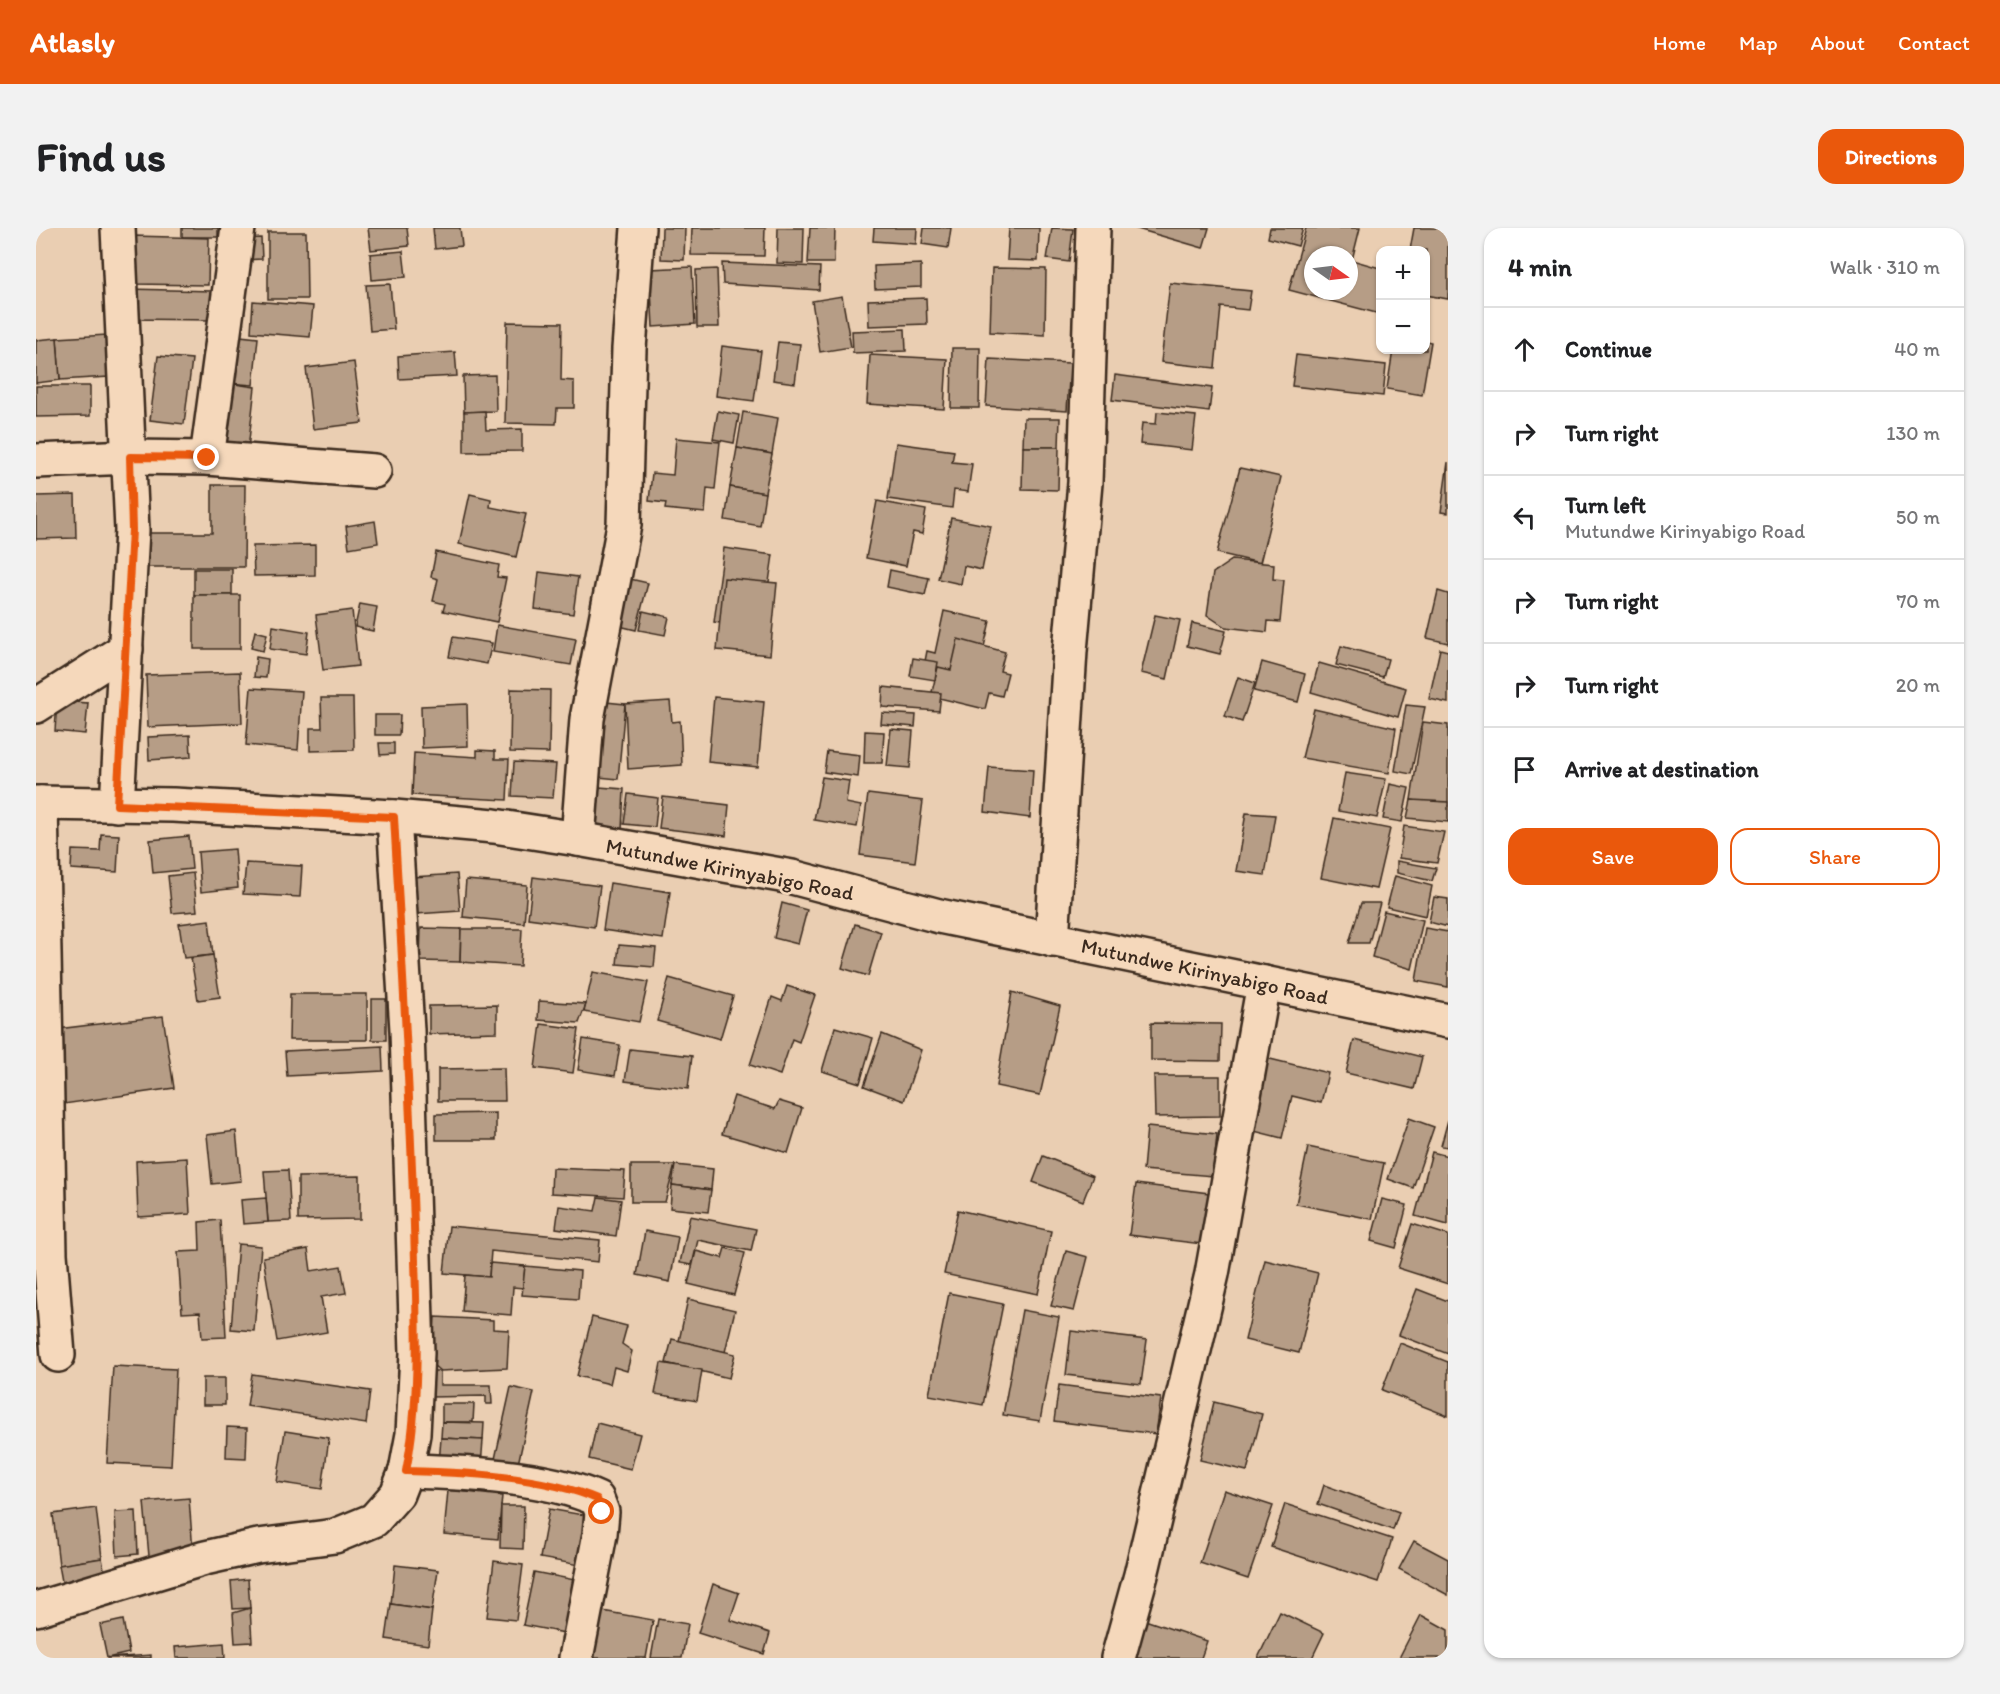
<!DOCTYPE html>
<meta charset="utf-8">
<style>
:root{--surface:#fff;--page:#f2f2f2;--text:#202124;--muted:#757577;--line:#e0e0e0;--accent:#ea580c}
body{margin:0;font-family:Itim,sans-serif;background:var(--page);color:var(--text)}
.controls{position:absolute;right:18px;top:18px;display:grid;overflow:hidden;border-radius:12px;box-shadow:0 2px 4px #0004}
.controls button{width:54px;height:54px;display:grid;place-items:center;padding:0;border:0;border-bottom:2px solid var(--line);background:var(--surface);color:var(--text);font:30px sans-serif}
.compass{position:absolute;left:1268px;top:18px;width:54px;height:54px;border-radius:50%;background:var(--surface);box-shadow:0 2px 4px #0004;rotate:104deg}
.stop{position:absolute;width:18px;height:18px;margin:-14px;border:4px solid #ea580c;border-radius:50%;background:#fff}
.stop.end{background:#ea580c;border-color:#fff;box-shadow:0 2px 6px #0008}
.list{margin:0;padding:0;list-style:none}
h2{display:flex;justify-content:space-between;align-items:center;height:78px;margin:0;padding:0 24px;font-size:26px}
h2 small{font-size:20px;font-weight:400;color:var(--muted)}
.list li{display:grid;grid-template-columns:39px 1fr auto;gap:18px;align-items:center;box-sizing:border-box;height:84px;padding:0 24px;border-top:2px solid var(--line)}
.list b{display:block;font-size:22px;white-space:nowrap}
.list p{margin:0;font-size:20px;white-space:nowrap;color:var(--muted)}
.list em{font-size:20px;font-style:normal;color:var(--muted)}
.actions{display:flex;gap:12px;padding:18px 24px}
.actions a{flex:1;padding:14px 0;border:2px solid var(--accent);border-radius:18px;text-align:center;font-size:21px;color:var(--accent)}
.actions .main{background:var(--accent);color:#fff}
.icon{flex:none;width:33px;height:33px;fill:none;stroke:currentColor;stroke-width:2;stroke-linecap:round;stroke-linejoin:round}
.map{position:relative;flex:none;width:1412px;height:1430px;overflow:hidden;border-radius:18px}
header{display:flex;align-items:center;gap:36px;box-sizing:border-box;height:84px;padding:0 30px;background:var(--accent);color:#fff}
header strong{font-size:28px}
nav{display:flex;gap:33px;margin-inline-start:auto;font-size:21px}
.intro{display:flex;align-items:center;justify-content:space-between;box-sizing:border-box;height:144px;padding:0 36px}
h1{margin:0;font-size:42px}
.button{padding:15px 27px;border-radius:18px;background:var(--accent);color:#fff;font-size:21px;font-weight:700}
main{display:flex;gap:36px;padding:0 36px}
aside{flex:1;background:var(--surface);border-radius:18px;box-shadow:0 2px 4px #0004}
.map>svg:first-child{display:block}
</style>
<header>
<strong>Atlasly</strong>
<nav><a>Home</a><a>Map</a><a>About</a><a>Contact</a></nav>
</header>
<div class="intro"><h1>Find us</h1><a class="button">Directions</a></div>
<main>
<div class="map">
<svg width="1412" height="1430" viewBox="0 0 1412 1430">
<rect width="100%" height="100%" fill="#eaceb2"/>
<filter id="ink" filterUnits="userSpaceOnUse"><feTurbulence type="fractalNoise" baseFrequency=".0167" numOctaves="2"/><feDisplacementMap in="SourceGraphic" scale="12" xChannelSelector="R" yChannelSelector="G"/><feConvolveMatrix kernelMatrix="1 2 1 2 8 2 1 2 1" color-interpolation-filters="sRGB"/></filter>
<g filter="url(#ink)">
<g fill="#b69d86" stroke="#3b2a1e" stroke-width="1.5" fill-rule="evenodd">
<rect x="146" y="0" width="36" height="9"/>
<polygon points="332,0 371,0 373,18 335,22"/>
<polygon points="397,0 424,0 426,18 399,21"/>
<polygon points="626,0 649,0 648,32 625,31"/>
<polygon points="656,0 729,0 728,28 655,27"/>
<polygon points="742,0 768,0 767,36 741,35"/>
<polygon points="774,0 799,0 798,35 772,35"/>
<polygon points="838,0 881,0 880,16 837,13"/>
<polygon points="888,0 915,0 912,20 886,16"/>
<polygon points="973,0 1003,0 1002,33 971,32"/>
<polygon points="1016,0 1037,1 1033,34 1011,31"/>
<polygon points="1098,0 1173,0 1167,20"/>
<polygon points="1234,0 1267,0 1262,18 1232,10"/>
<path d="M1270,0H1324L1316,32L1344,40V86L1253,62ZM1277,27H1313V63H1277Z"/>
<polygon points="1378,0 1412,0 1412,71 1390,67 1390,22 1374,22"/>
<polygon points="232,4 270,4 271,71 232,71"/>
<polygon points="97,8 173,10 172,57 96,56"/>
<polygon points="225,10 226,31 207,32 206,11"/>
<polygon points="367,23 370,49 336,52 334,26"/>
<polygon points="686,35 784,39 783,62 687,56"/>
<polygon points="885,36 885,59 839,61 838,38"/>
<polygon points="656,39 659,96 617,99 614,41"/>
<polygon points="956,40 1010,41 1009,107 954,104"/>
<polygon points="681,41 683,99 661,99 660,42"/>
<polygon points="1134,55 1215,63 1212,82 1185,79 1179,140 1125,134"/>
<polygon points="354,56 358,101 334,103 330,57"/>
<polygon points="92,61 177,63 176,92 92,91"/>
<polygon points="806,68 815,119 784,124 776,73"/>
<polygon points="890,70 891,96 833,98 832,72"/>
<polygon points="217,73 277,78 274,109 215,104"/>
<polygon points="471,94 526,95 525,152 538,153 538,180 521,180 520,196 469,195"/>
<polygon points="869,101 870,123 817,125 816,103"/>
<polygon points="71,107 73,149 24,152 21,110"/>
<polygon points="195,107 222,110 217,157 192,155"/>
<polygon points="21,110 24,152 0,155 0,112"/>
<polygon points="1390,113 1395,114 1386,167 1351,161 1357,122 1390,122"/>
<polygon points="742,114 764,116 759,155 737,152"/>
<polygon points="686,118 725,123 718,173 680,168"/>
<polygon points="916,120 944,120 943,180 915,180"/>
<polygon points="419,124 421,148 363,151 362,128"/>
<polygon points="834,127 911,131 908,181 831,176"/>
<polygon points="1260,127 1350,137 1347,168 1256,158"/>
<polygon points="122,128 156,131 148,196 114,192"/>
<polygon points="953,131 1034,135 1031,183 950,178"/>
<polygon points="318,134 326,195 277,201 270,140"/>
<polygon points="459,147 460,183 428,184 427,148"/>
<polygon points="1079,147 1176,160 1173,184 1076,172"/>
<polygon points="192,155 219,159 212,221 185,218"/>
<polygon points="0,158 54,158 54,188 0,189"/>
<polygon points="449,183 450,202 486,201 486,223 428,224 428,184"/>
<polygon points="682,183 703,187 698,215 677,211"/>
<polygon points="707,184 742,190 736,226 701,220"/>
<polygon points="1121,184 1160,188 1156,222 1104,216 1106,195 1120,196"/>
<polygon points="988,190 1024,190 1023,219 987,219"/>
<polygon points="640,210 684,214 679,261 671,260 669,285 629,281 630,275 613,273 616,245 637,247"/>
<polygon points="860,215 918,223 916,234 936,236 932,264 918,262 916,280 852,271"/>
<polygon points="987,219 1023,219 1022,262 986,261"/>
<polygon points="701,220 736,226 729,265 694,259"/>
<polygon points="1412,234 1412,285 1405,284"/>
<polygon points="1204,240 1245,249 1224,335 1181,325"/>
<polygon points="176,257 209,257 208,339 104,339 104,305 176,305"/>
<polygon points="694,259 729,265 724,298 689,292"/>
<polygon points="434,266 455,271 454,279 490,286 480,329 423,316"/>
<polygon points="39,267 40,310 0,311 0,268"/>
<polygon points="841,273 890,282 886,306 877,304 870,338 830,330"/>
<polygon points="915,290 955,298 946,342 928,338 925,356 902,351"/>
<polygon points="339,293 342,315 313,320 310,298"/>
<polygon points="279,317 279,347 218,348 217,318"/>
<polygon points="688,320 737,327 726,401 678,394"/>
<polygon points="400,324 463,337 461,349 470,350 461,394 407,383 409,376 397,373 402,351 395,349"/>
<polygon points="1196,332 1238,336 1237,351 1248,352 1244,394 1232,393 1231,404 1189,399 1171,387 1177,345"/>
<rect x="158" y="341" width="38" height="26"/>
<polygon points="854,342 893,350 889,367 851,359"/>
<polygon points="503,344 542,349 537,386 499,381"/>
<polygon points="590,350 612,355 600,402 579,397"/>
<polygon points="688,350 741,355 734,427 681,422"/>
<polygon points="1402,363 1412,366 1412,415 1391,410"/>
<rect x="158" y="367" width="46" height="54"/>
<polygon points="324,376 341,379 337,403 319,399"/>
<polygon points="316,382 322,438 287,442 280,387"/>
<polygon points="607,383 633,389 629,407 603,402"/>
<polygon points="908,383 954,393 940,453 895,444 896,440 888,438 891,423 899,425"/>
<polygon points="1119,387 1144,392 1131,451 1105,445"/>
<polygon points="1156,395 1190,403 1184,426 1151,418"/>
<polygon points="461,397 540,411 535,437 457,424"/>
<polygon points="237,398 273,404 270,426 234,421"/>
<polygon points="219,403 231,406 227,423 215,420"/>
<polygon points="417,409 456,415 451,436 413,429"/>
<polygon points="922,411 969,424 964,443 972,445 966,468 953,465 949,481 895,468 902,439 915,442"/>
<polygon points="1305,418 1352,431 1347,449 1300,437"/>
<polygon points="1404,421 1412,423 1412,475 1393,471"/>
<polygon points="220,429 232,431 230,450 218,449"/>
<polygon points="877,430 902,434 899,452 874,448"/>
<polygon points="1226,434 1269,446 1262,474 1218,463"/>
<polygon points="1283,435 1370,460 1362,489 1275,464"/>
<polygon points="204,444 206,495 112,499 110,447"/>
<polygon points="1202,449 1219,455 1206,494 1189,488"/>
<polygon points="847,459 905,465 903,483 846,479"/>
<polygon points="215,460 266,463 262,522 210,517"/>
<polygon points="475,461 514,462 513,525 474,524"/>
<polygon points="678,469 728,474 722,539 672,534"/>
<polygon points="285,470 317,470 318,522 274,523 274,500 286,500"/>
<polygon points="21,473 52,475 49,506 19,503"/>
<polygon points="560,473 589,476 582,551 553,548"/>
<polygon points="634,473 636,494 644,493 646,537 592,541 589,476"/>
<polygon points="431,476 432,518 386,520 385,478"/>
<polygon points="1370,477 1389,479 1375,546 1359,543"/>
<polygon points="1278,481 1360,500 1353,545 1266,530"/>
<polygon points="846,485 880,487 879,499 845,496"/>
<polygon points="339,487 364,487 363,507 339,507"/>
<polygon points="1387,494 1412,497 1412,578 1375,572"/>
<polygon points="855,501 877,503 874,540 851,538"/>
<polygon points="829,503 848,504 846,535 828,535"/>
<polygon points="154,507 155,529 113,532 112,509"/>
<polygon points="343,515 358,515 358,526 344,527"/>
<polygon points="441,522 459,523 459,531 473,531 471,572 376,567 378,525 441,529"/>
<polygon points="791,523 824,527 822,549 788,544"/>
<polygon points="478,534 520,536 517,570 476,568"/>
<polygon points="953,539 997,542 994,590 949,584"/>
<polygon points="1309,545 1350,551 1341,590 1302,583"/>
<polygon points="786,549 813,553 810,575 825,578 821,599 778,592"/>
<polygon points="1354,556 1373,560 1366,594 1347,591"/>
<polygon points="563,559 588,561 586,602 561,600"/>
<polygon points="592,566 622,570 619,599 588,596"/>
<polygon points="832,566 887,573 879,634 824,627"/>
<polygon points="627,569 693,577 690,608 623,600"/>
<polygon points="1375,572 1412,574 1412,594 1371,590"/>
<polygon points="1210,585 1239,587 1229,647 1200,643"/>
<polygon points="1298,590 1354,601 1340,661 1285,650"/>
<polygon points="1368,598 1408,604 1401,635 1363,630"/>
<polygon points="65,606 83,607 81,644 35,641 36,622 64,623"/>
<polygon points="153,608 156,641 117,645 114,612"/>
<polygon points="199,621 202,660 165,664 162,624"/>
<polygon points="1361,633 1400,640 1396,653 1361,645"/>
<polygon points="210,635 266,638 264,669 207,666"/>
<polygon points="157,645 161,683 136,685 132,648"/>
<polygon points="421,646 424,683 380,686 377,649"/>
<polygon points="1359,648 1396,658 1390,688 1351,679"/>
<polygon points="497,649 564,658 558,699 492,690"/>
<polygon points="430,652 491,657 488,695 427,689"/>
<polygon points="574,655 634,664 627,711 567,702"/>
<polygon points="1398,669 1412,671 1412,699 1393,694"/>
<polygon points="746,675 771,682 762,716 738,710"/>
<polygon points="1325,675 1344,675 1333,715 1313,715"/>
<polygon points="1348,683 1387,692 1376,741 1336,729"/>
<polygon points="173,692 177,727 148,730 143,696"/>
<polygon points="819,696 845,704 832,748 806,740"/>
<polygon points="385,700 425,701 424,734 384,733"/>
<polygon points="1389,700 1412,704 1412,759 1380,753"/>
<polygon points="425,701 486,701 484,738 424,734"/>
<polygon points="583,717 620,720 618,739 581,736"/>
<polygon points="177,727 184,769 162,772 155,730"/>
<polygon points="557,744 612,754 603,794 548,784"/>
<polygon points="633,750 697,768 684,811 621,793"/>
<polygon points="751,758 779,767 763,814 756,811 744,847 714,837 736,769 746,773"/>
<polygon points="976,764 1024,778 1004,867 960,858"/>
<polygon points="254,766 331,766 331,812 253,812"/>
<rect x="336" y="771" width="14" height="41"/>
<polygon points="503,773 550,776 543,795 502,792"/>
<polygon points="461,777 461,804 393,806 393,778"/>
<polygon points="127,788 138,860 28,876 22,801"/>
<polygon points="1115,795 1185,796 1184,833 1115,832"/>
<polygon points="505,796 543,801 537,845 499,840"/>
<polygon points="799,799 837,810 824,855 786,843"/>
<polygon points="846,806 885,822 868,873 828,858"/>
<polygon points="547,811 584,817 579,848 542,842"/>
<polygon points="1318,812 1386,829 1378,861 1310,845"/>
<polygon points="346,818 347,843 251,848 249,823"/>
<polygon points="594,821 656,828 652,861 589,853"/>
<polygon points="1230,830 1292,845 1285,875 1256,868 1246,910 1214,902"/>
<polygon points="468,840 469,873 402,873 402,841"/>
<polygon points="1118,848 1184,848 1184,888 1119,889"/>
<polygon points="698,868 739,881 743,873 766,880 752,925 686,906"/>
<polygon points="460,885 460,912 400,912 400,886"/>
<polygon points="1373,890 1398,899 1377,960 1352,951"/>
<polygon points="1412,892 1412,919 1405,918"/>
<polygon points="1111,899 1181,906 1177,948 1107,942"/>
<polygon points="200,903 205,953 176,956 171,907"/>
<polygon points="1272,919 1348,935 1336,991 1260,976"/>
<polygon points="1396,924 1412,928 1412,997 1379,988"/>
<polygon points="1007,928 1057,948 1047,973 997,954"/>
<polygon points="151,930 154,986 102,989 100,933"/>
<polygon points="595,937 639,937 629,974 595,974"/>
<polygon points="639,937 677,941 675,962 636,957"/>
<polygon points="516,940 589,943 587,969 515,965"/>
<polygon points="252,942 255,993 232,994 228,943"/>
<polygon points="324,948 324,991 262,992 262,949"/>
<polygon points="1100,956 1173,965 1166,1016 1093,1007"/>
<polygon points="636,957 675,962 672,984 634,980"/>
<polygon points="562,969 585,972 580,1008 520,1000 523,978 559,983"/>
<polygon points="230,970 232,994 207,996 205,972"/>
<polygon points="1346,971 1371,977 1360,1020 1335,1013"/>
<polygon points="922,982 1015,1003 1002,1066 908,1046"/>
<polygon points="654,988 720,1001 715,1023 662,1012 656,1037 644,1035"/>
<polygon points="184,992 190,1109 166,1110 164,1084 146,1085 142,1024 164,1023 163,994"/>
<polygon points="1376,996 1412,1007 1412,1056 1362,1040"/>
<polygon points="413,998 564,1012 562,1034 455,1023 453,1049 408,1045"/>
<polygon points="609,1003 642,1009 634,1054 601,1047"/>
<polygon points="202,1016 225,1018 218,1103 195,1101"/>
<polygon points="689,1020 709,1025 698,1067 652,1056 660,1023 686,1030"/>
<polygon points="272,1021 275,1043 305,1038 310,1065 285,1069 291,1104 241,1113 227,1029"/>
<polygon points="1030,1023 1052,1029 1038,1083 1015,1078"/>
<polygon points="1229,1032 1282,1045 1263,1125 1209,1112"/>
<polygon points="454,1035 489,1038 487,1060 477,1059 475,1087 426,1083 429,1047 453,1049"/>
<polygon points="489,1038 544,1043 542,1071 486,1067"/>
<polygon points="1381,1061 1412,1073 1412,1126 1363,1107"/>
<polygon points="913,1065 967,1076 947,1177 893,1167"/>
<polygon points="652,1071 699,1082 689,1124 643,1113"/>
<polygon points="986,1082 1023,1089 1004,1193 967,1187"/>
<polygon points="399,1089 457,1092 457,1101 473,1102 471,1140 404,1143 396,1136"/>
<polygon points="556,1089 591,1098 586,1116 596,1123 591,1143 578,1139 574,1156 541,1148"/>
<polygon points="1035,1103 1111,1112 1105,1156 1030,1147"/>
<polygon points="636,1111 699,1126 693,1150 630,1135"/>
<polygon points="1364,1115 1412,1134 1412,1188 1346,1162"/>
<polygon points="625,1135 666,1142 661,1173 619,1166"/>
<polygon points="77,1138 140,1141 135,1238 71,1235"/>
<polygon points="394,1143 404,1143 404,1157 455,1157 456,1176 450,1176 450,1168 394,1169"/>
<polygon points="216,1146 334,1163 330,1196 211,1178"/>
<rect x="167" y="1150" width="22" height="27"/>
<polygon points="1023,1157 1125,1170 1120,1206 1018,1193"/>
<polygon points="475,1159 498,1164 482,1236 459,1231"/>
<polygon points="1178,1174 1226,1186 1211,1243 1164,1232"/>
<polygon points="406,1176 438,1176 437,1194 406,1194"/>
<polygon points="406,1194 448,1195 447,1212 405,1210"/>
<polygon points="561,1195 604,1206 595,1241 553,1231"/>
<polygon points="191,1199 211,1200 210,1230 190,1229"/>
<polygon points="249,1203 293,1210 286,1261 241,1254"/>
<polygon points="405,1210 447,1212 445,1238 403,1236"/>
<polygon points="1288,1257 1363,1284 1357,1302 1282,1276"/>
<polygon points="412,1262 466,1268 462,1311 408,1306"/>
<polygon points="1188,1262 1237,1278 1212,1351 1164,1335"/>
<polygon points="153,1270 157,1324 113,1328 108,1274"/>
<polygon points="1249,1276 1356,1311 1342,1354 1235,1319"/>
<polygon points="465,1278 488,1278 487,1321 464,1320"/>
<polygon points="60,1280 66,1330 23,1337 17,1286"/>
<polygon points="513,1281 553,1288 543,1337 504,1330"/>
<polygon points="100,1283 102,1326 81,1328 79,1284"/>
<polygon points="1378,1313 1412,1331 1412,1367 1363,1341"/>
<polygon points="66,1330 70,1352 27,1359 23,1337"/>
<polygon points="458,1333 487,1337 480,1392 451,1389"/>
<polygon points="359,1337 402,1342 396,1382 355,1376"/>
<polygon points="498,1344 539,1352 529,1405 487,1397"/>
<polygon points="212,1351 214,1380 197,1381 195,1353"/>
<polygon points="677,1356 703,1365 694,1392 734,1405 728,1426 662,1405"/>
<polygon points="355,1376 396,1382 392,1417 350,1411"/>
<polygon points="214,1380 216,1414 199,1415 197,1385"/>
<polygon points="561,1382 617,1392 610,1430 552,1430"/>
<polygon points="1244,1384 1288,1405 1276,1430 1222,1430"/>
<polygon points="1385,1387 1412,1402 1412,1430 1363,1430"/>
<polygon points="622,1391 652,1396 646,1430 615,1430"/>
<polygon points="87,1392 93,1425 71,1430 64,1397"/>
<polygon points="1109,1392 1171,1413 1165,1430 1096,1430"/>
<polygon points="188,1415 189,1430 140,1430 139,1419"/>
<polygon points="115,1427 115,1430 71,1430"/>
</g>
<g fill="none" stroke-linecap="round" stroke-linejoin="round">
<defs>
<g id="minor">
<polyline points="171,230 202,0"/>
<polyline points="0,233 94,229 171,230 338,243"/>
<polyline points="0,478 90,421"/>
<polyline points="0,575 137,577 358,589 458,598 542,611 756,649 903,688 1412,793"/>
<polyline points="5,575 14,1026 22,1127"/>
<polyline points="81,577 96,302 82,0"/>
<polyline points="542,611 551,491 588,297 593,121 602,0"/>
<polyline points="1016,712 1034,423 1049,255 1057,0"/>
<path d="M370,1243C425,1244 511,1248 561,1271L566,1284L564,1306L540,1430"/>
<polyline points="0,1381 169,1330 222,1318 299,1308 338,1292 361,1266 370,1243 377,1206 381,1125 371,802 358,589"/>
<polyline points="1082,1430 1105,1347 1176,1046 1228,755"/>
</g>
</defs>
<use href="#minor" stroke="#3b2a1e" stroke-width="38"/>
<use href="#minor" stroke="#f5d8bb" stroke-width="33"/>
</g>
</g>
<g fill="none" stroke-linecap="round" stroke-linejoin="round" filter="url(#ink)">
<path stroke="#ea580c" stroke-width="8" d="M171,230L94,229L96,302L81,577L358,589C366,726 374,862 378,998C380,1080 386,1163 370,1243C425,1244 511,1249 561,1271L566,1284"/>
</g>
<g text-anchor="middle" dominant-baseline="central" stroke-width="5" stroke-linejoin="round" paint-order="stroke">
<g font-size="21" fill="#3b2a1e" stroke="#f5d8bb">
<text transform="translate(694 641) rotate(11)">Mutundwe Kirinyabigo Road</text>
<text transform="translate(1169 743) rotate(12)">Mutundwe Kirinyabigo Road</text>
</g>
</g>
</svg>
<div class="controls">
<button>+</button>
<button>−</button>
</div>
<svg class="compass" viewBox="-18 -18 36 36"><path d="M0-13l5 13h-10z" fill="#e53935"/><path d="M0 13l5-13h-10z" fill="#757577"/></svg>
<div class="stop" style="left:566px;top:1284px"></div>
<div class="stop end" style="left:171px;top:230px"></div>
</div>
<aside>
<h2>4 min<small>Walk · 310 m</small></h2>
<ul class="list">
<li><svg class="icon" aria-label="ahead" viewBox="0 0 24 24"><path d="M12 20V5M6 11l6-6 6 6"/></svg><div><b>Continue</b></div><em>40 m</em></li>
<li><svg class="icon" aria-label="right" viewBox="0 0 24 24"><path d="M7 20v-9h11M14 6l5 5-5 5"/></svg><div><b>Turn right</b></div><em>130 m</em></li>
<li><svg class="icon" aria-label="left" viewBox="0 0 24 24"><path d="M17 20v-9H6M10 6l-5 5 5 5"/></svg><div><b>Turn left</b><p>Mutundwe Kirinyabigo Road</p></div><em>50 m</em></li>
<li><svg class="icon" aria-label="right" viewBox="0 0 24 24"><path d="M7 20v-9h11M14 6l5 5-5 5"/></svg><div><b>Turn right</b></div><em>70 m</em></li>
<li><svg class="icon" aria-label="right" viewBox="0 0 24 24"><path d="M7 20v-9h11M14 6l5 5-5 5"/></svg><div><b>Turn right</b></div><em>20 m</em></li>
<li><svg class="icon" aria-label="arrive" viewBox="0 0 24 24"><path d="M6 21V4h12l-3 4 3 4H6"/></svg><div><b>Arrive at destination</b></div></li>
</ul>
<div class="actions"><a class="main">Save</a><a>Share</a></div>
</aside>
</main>
